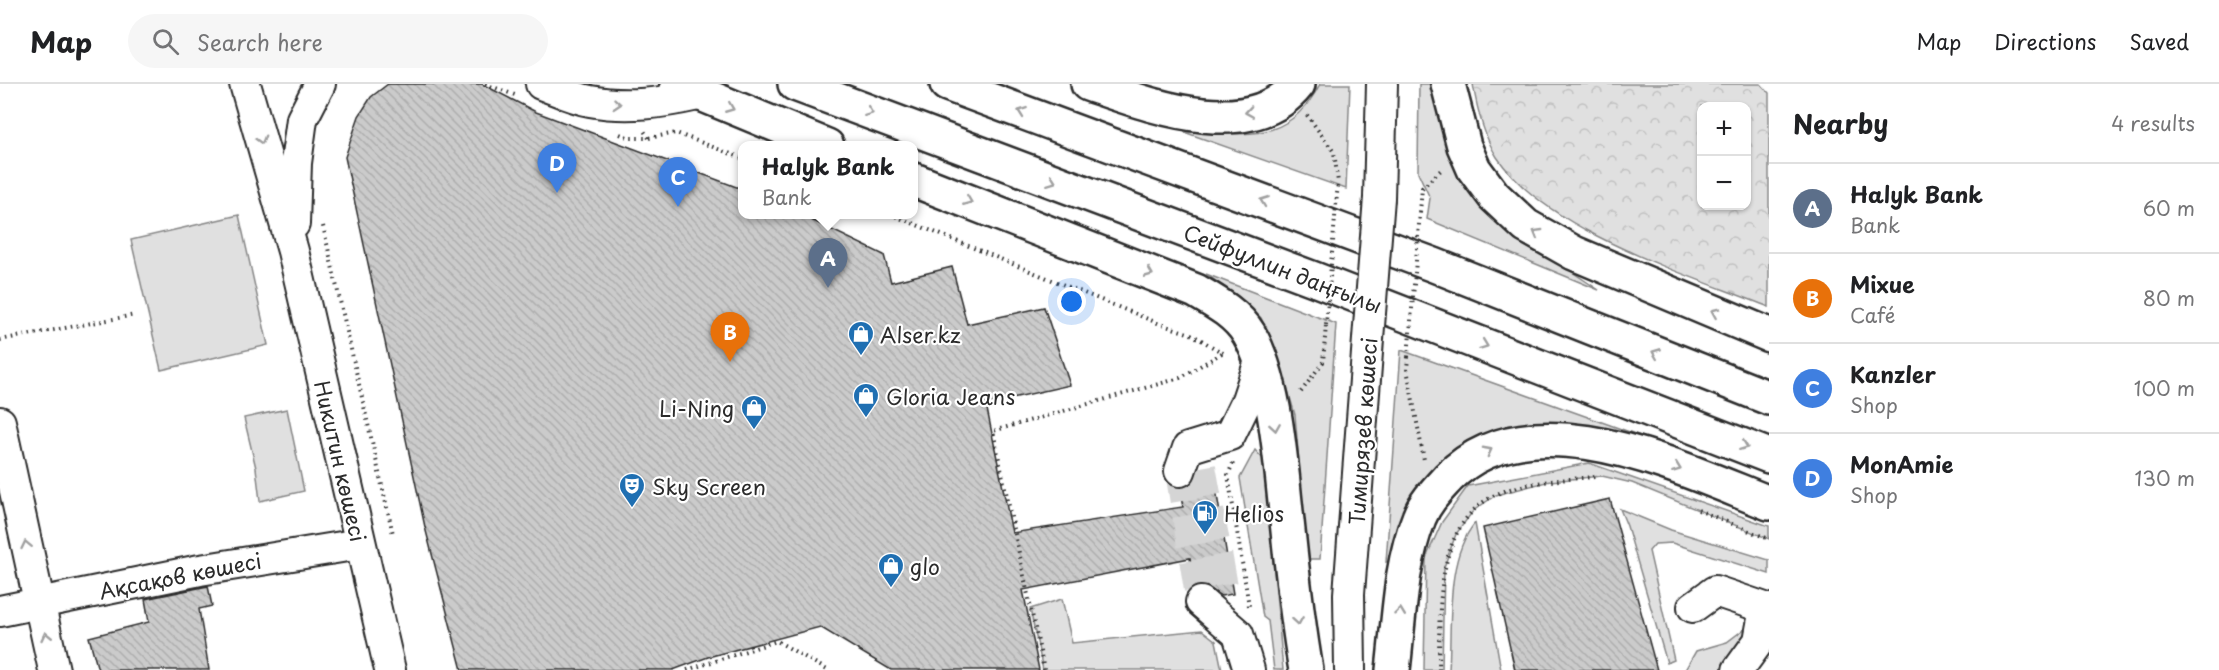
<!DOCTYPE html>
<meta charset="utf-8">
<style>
:root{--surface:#fff;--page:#f6f6f6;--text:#202124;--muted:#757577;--line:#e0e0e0;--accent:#7c3aed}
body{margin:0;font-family:"Playpen Sans",sans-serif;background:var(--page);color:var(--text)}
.controls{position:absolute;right:18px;top:18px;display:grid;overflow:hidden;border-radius:12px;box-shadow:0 2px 4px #0004}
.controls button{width:54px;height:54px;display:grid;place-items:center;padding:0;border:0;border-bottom:2px solid var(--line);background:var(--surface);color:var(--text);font:30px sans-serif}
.you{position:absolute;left:1072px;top:218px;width:21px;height:21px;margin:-15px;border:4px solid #fff;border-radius:50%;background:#1a73e8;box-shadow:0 0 0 9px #1a73e833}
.badge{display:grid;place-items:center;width:39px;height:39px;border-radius:50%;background:var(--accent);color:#fff;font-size:20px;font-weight:700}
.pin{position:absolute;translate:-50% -50px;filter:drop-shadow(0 2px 3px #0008)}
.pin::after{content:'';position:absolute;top:32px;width:21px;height:18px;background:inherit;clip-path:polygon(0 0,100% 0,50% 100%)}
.popup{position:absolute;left:738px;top:57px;width:180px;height:78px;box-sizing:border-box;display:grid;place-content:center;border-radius:12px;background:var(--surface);filter:drop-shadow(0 2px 4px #0005);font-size:20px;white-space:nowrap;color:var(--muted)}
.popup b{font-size:22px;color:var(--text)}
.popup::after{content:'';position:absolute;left:50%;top:100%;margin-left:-12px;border:12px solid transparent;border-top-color:var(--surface)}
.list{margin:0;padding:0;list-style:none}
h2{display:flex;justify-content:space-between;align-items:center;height:78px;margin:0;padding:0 24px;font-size:26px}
h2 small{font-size:20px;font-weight:400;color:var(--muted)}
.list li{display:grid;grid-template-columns:39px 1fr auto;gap:18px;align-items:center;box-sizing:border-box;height:90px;padding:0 24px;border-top:2px solid var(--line)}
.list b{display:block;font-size:22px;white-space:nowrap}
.list p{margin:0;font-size:20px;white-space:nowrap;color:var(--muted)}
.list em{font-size:20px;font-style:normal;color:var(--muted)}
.icon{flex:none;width:33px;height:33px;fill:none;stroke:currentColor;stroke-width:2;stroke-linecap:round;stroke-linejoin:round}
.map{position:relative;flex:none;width:1769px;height:586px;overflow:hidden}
header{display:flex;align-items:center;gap:36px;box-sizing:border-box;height:84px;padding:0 30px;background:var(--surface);border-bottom:2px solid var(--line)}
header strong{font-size:28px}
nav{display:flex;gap:33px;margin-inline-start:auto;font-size:21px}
.search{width:420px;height:54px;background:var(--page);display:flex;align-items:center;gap:15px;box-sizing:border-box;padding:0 21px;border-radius:33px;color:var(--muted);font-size:22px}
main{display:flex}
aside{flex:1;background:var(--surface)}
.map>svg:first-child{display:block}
</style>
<header>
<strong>Map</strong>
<div class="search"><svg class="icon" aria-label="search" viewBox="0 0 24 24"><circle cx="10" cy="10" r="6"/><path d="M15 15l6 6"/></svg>Search here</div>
<nav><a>Map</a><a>Directions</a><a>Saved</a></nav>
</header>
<main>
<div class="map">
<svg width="1769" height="586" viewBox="0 0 1769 586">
<defs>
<pattern id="forest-crowns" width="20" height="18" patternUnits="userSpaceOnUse" patternTransform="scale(1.5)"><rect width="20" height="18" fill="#e0e0e0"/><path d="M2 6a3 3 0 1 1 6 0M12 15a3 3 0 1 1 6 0" fill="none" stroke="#c0c0c0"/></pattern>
<pattern id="building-back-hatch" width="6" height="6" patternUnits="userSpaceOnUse" patternTransform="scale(1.5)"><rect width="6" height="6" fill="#cbcbcb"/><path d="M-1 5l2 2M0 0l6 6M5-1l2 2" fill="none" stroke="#aeaeae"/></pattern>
</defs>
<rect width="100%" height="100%" fill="#fff"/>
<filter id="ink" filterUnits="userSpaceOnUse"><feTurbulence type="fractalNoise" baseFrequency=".0167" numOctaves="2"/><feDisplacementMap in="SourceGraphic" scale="12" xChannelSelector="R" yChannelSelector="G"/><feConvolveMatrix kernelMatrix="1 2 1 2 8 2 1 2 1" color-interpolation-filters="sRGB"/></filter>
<g filter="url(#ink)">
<g fill="#e0e0e0" stroke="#868686" stroke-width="1.5">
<path d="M1320,0H1350L1346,105L1184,48C1243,49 1288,62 1320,0Z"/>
<polygon points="1419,0 1436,0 1514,149 1599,206 1427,135 1430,114 1418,88"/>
<polygon points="239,131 268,261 161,286 131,156"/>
<polygon points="1206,190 1336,240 1320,475 1307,475 1295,331 1277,268 1261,234 1239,213"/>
<path d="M1401,266L1649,355C1576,342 1500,323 1441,379C1428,391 1415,406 1408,423C1402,438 1401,460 1398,476L1386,478Z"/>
<polygon points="287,325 304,407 260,417 256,384 244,334"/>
<polygon points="1255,366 1264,376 1283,586 1274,586 1268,537 1263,533 1240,394"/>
<polygon points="1589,379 1769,442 1769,455 1632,399 1602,392 1550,397 1496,411 1473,427 1456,450 1444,483 1442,586 1424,586 1426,474 1442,438 1468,402"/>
<polygon points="1620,425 1671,446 1769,476 1769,490 1672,459 1655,460 1649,467 1674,576 1667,579 1627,442"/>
<path d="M1475,439L1501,586H1449C1452,540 1445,475 1475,439Z"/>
<polygon points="1062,515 1072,559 1202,546 1216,557 1222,586 1043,586 1030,525"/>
<polygon points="1750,544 1726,586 1685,586 1696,567 1727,558 1743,546"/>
</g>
<path fill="url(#forest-crowns)" stroke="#868686" stroke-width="1.5" fill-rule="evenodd" d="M1473,0H1761L1769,9V223C1687,190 1547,148 1497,73C1483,51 1477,25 1473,0ZM1702,22H1746V122H1702Z"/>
<g fill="url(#building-back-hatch)" stroke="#2b2b2b" stroke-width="1.5">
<polygon points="388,0 482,0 536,28 742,105 742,130 799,130 884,171 891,198 952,183 967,240 1044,223 1070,301 986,320 1012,449 1183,423 1179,404 1191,400 1198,389 1213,386 1233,510 1221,512 1205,501 1194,502 1190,474 1023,506 1039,586 891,586 820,543 708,573 673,586 462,586 425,443 345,73 359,32 371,13"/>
<polygon points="1610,415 1657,586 1515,586 1483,444"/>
<polygon points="208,502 212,522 199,525 209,586 98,586 89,553 149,538 145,515"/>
</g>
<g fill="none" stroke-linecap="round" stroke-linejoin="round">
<g stroke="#d5d5d5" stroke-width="30" stroke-dasharray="30 15" stroke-linecap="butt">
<polyline points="1201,383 1225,513"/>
<polyline points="1180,387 1201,518"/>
</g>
<defs>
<g id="minor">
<polyline points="245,0 293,167 390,586"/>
<path d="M541,0C557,6 573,14 590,17C627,24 662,19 698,11"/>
<polyline points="1379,114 1382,0"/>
<polyline points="294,140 296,79 302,35 320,0"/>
<polyline points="0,338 54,586"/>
<polyline points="1180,387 1188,364 1230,351 1247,316 1260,277"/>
<polyline points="1201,518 1238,550 1249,586"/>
<polyline points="1693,523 1715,507 1765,524 1759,557 1738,586"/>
<polyline points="0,527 200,486 360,460"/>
<polyline points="1350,586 1349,510 1368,255"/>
</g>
<g id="major">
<polyline points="677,0 827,62"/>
<polyline points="795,0 1314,195 1769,372"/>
<polyline points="947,0 1434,181 1769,314"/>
<path d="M1088,0C1147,20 1250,61 1298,0"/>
<polyline points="1448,0 1464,62 1474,85 1494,112 1526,142 1574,169 1769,251"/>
<path d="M914,96L1196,207C1215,218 1237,230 1249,250C1274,293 1280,369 1285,418C1291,475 1296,530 1306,586"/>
<path d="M1393,586C1399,536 1400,481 1419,434C1425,418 1437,406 1448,394C1530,310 1679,384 1769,419"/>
</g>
</defs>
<use href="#minor" stroke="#2b2b2b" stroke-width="34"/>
<use href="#major" stroke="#2b2b2b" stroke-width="38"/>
<g stroke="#2b2b2b" stroke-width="4" stroke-dasharray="1.5 4.5" stroke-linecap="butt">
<polyline points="485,0 515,11"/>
<polyline points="1307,31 1334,68 1338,98"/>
<polyline points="620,50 630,54 649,54 644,47"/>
<polyline points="649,54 676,49 742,74"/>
<polyline points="1420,128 1422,104 1442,85"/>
<polyline points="890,130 1160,240 1191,250 1223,269"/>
<polyline points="323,142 393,450"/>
<polyline points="0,256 135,231"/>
<polyline points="1408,273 1407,285 1424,376"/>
<polyline points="1301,308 1323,278 1326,241"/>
<polyline points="1233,379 1228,391 1249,522"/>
<polyline points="1698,426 1769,455"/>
<polyline points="687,586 777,557 827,586"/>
<polyline points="1044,586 993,347 1180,294 1222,269"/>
<path d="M1439,586C1440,528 1433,442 1495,411C1521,398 1567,395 1595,393"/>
</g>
<use href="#minor" stroke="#fff" stroke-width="30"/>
<use href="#major" stroke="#fff" stroke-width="33"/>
<defs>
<polyline id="minor-bridge" points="1368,255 1379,114"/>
</defs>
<use href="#minor-bridge" stroke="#2b2b2b" stroke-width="34" stroke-linecap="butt"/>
<g stroke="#2b2b2b" stroke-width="4" stroke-dasharray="1.5 4.5" stroke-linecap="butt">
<polyline points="1326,241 1338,98"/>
<polyline points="1408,273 1420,128"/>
</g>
<use href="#minor-bridge" stroke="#fff" stroke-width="30"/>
</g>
<defs><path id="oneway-chevron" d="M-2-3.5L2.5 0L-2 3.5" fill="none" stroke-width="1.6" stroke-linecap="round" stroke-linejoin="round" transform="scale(1.5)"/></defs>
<g stroke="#a0a0a0">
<use href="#oneway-chevron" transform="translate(617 20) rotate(5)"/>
<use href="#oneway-chevron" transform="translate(730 24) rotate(22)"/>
<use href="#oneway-chevron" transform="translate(869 28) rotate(21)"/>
<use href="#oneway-chevron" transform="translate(1022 28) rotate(-160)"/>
<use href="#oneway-chevron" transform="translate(1249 28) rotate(171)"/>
<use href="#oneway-chevron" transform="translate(261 56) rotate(74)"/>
<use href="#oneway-chevron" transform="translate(1052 97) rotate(21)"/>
<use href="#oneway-chevron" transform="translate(968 117) rotate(22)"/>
<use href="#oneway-chevron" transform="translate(1264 117) rotate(-160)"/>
<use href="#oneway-chevron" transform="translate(1537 149) rotate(-150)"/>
<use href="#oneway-chevron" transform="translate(1149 189) rotate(22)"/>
<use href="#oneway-chevron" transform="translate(1715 228) rotate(-157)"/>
<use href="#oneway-chevron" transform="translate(1484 261) rotate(21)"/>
<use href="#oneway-chevron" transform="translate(1656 269) rotate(-158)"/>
<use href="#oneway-chevron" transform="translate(1275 343) rotate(81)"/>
<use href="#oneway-chevron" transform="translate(1744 362) rotate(21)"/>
<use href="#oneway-chevron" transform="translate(1488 367) rotate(-28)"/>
<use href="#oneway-chevron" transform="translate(1677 384) rotate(21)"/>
<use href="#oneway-chevron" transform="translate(26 461) rotate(-102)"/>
<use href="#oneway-chevron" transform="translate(1400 528) rotate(-83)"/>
<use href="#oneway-chevron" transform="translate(1298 537) rotate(81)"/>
<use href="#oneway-chevron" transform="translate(46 552) rotate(-103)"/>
</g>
</g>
<defs>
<symbol id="shop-pin" viewBox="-11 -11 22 30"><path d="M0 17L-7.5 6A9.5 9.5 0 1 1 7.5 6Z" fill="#1f6fb2" stroke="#fff"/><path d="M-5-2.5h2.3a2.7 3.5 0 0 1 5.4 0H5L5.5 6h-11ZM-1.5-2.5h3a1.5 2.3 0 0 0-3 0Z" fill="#fff"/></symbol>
<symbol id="theatre-pin" viewBox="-11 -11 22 30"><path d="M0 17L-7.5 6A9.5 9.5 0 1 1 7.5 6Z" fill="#1f6fb2" stroke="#fff"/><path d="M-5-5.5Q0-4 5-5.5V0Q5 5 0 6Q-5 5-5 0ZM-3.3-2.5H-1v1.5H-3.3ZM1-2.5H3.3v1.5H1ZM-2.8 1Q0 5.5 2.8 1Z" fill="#fff"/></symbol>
<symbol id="fuel-pin" viewBox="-11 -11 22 30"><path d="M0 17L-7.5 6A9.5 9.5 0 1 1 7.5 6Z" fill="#1f6fb2" stroke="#fff"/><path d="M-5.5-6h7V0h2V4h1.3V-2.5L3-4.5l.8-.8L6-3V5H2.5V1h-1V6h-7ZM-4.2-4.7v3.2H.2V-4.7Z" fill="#fff"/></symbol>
</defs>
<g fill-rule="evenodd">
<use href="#shop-pin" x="846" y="235" width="30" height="40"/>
<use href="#shop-pin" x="851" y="297" width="30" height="40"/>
<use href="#shop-pin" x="739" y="309" width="30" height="40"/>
<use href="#theatre-pin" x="617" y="387" width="30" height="40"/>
<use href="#fuel-pin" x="1190" y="414" width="30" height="40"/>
<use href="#shop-pin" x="876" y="467" width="30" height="40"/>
</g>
<g text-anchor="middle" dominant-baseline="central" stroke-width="4.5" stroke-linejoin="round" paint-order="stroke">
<g font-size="21" fill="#2b2b2b" stroke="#fff">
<text transform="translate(1283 184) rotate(21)">Сейфуллин даңғылы</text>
<text transform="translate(1362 347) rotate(-86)">Тимирязев көшесі</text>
<text transform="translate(341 377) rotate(77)">Никитин көшесі</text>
<text transform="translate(180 491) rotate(-11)">Ақсақов көшесі</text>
</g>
<g font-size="21" fill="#2b2b2b" stroke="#fff" text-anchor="start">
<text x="880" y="250">Alser.kz</text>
<text x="886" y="312">Gloria Jeans</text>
<text x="734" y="324" text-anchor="end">Li-Ning</text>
<text x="652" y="402">Sky Screen</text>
<text x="1224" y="429">Helios</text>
<text x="910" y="482">glo</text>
</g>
</g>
</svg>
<div class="controls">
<button>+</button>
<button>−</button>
</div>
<div class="you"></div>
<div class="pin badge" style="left:828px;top:204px;background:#5c6f8a">A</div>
<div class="popup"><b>Halyk Bank</b>Bank</div>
<div class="pin badge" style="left:730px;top:278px;background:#e8710a">B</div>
<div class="pin badge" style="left:678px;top:123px;background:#3f7fe0">C</div>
<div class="pin badge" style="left:557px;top:109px;background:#3f7fe0">D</div>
</div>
<aside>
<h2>Nearby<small>4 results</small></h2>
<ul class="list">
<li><span class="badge" style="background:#5c6f8a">A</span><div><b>Halyk Bank</b><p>Bank</p></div><em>60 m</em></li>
<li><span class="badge" style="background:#e8710a">B</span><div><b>Mixue</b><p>Café</p></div><em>80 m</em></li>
<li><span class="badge" style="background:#3f7fe0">C</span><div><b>Kanzler</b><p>Shop</p></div><em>100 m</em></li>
<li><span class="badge" style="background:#3f7fe0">D</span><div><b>MonAmie</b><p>Shop</p></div><em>130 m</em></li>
</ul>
</aside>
</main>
